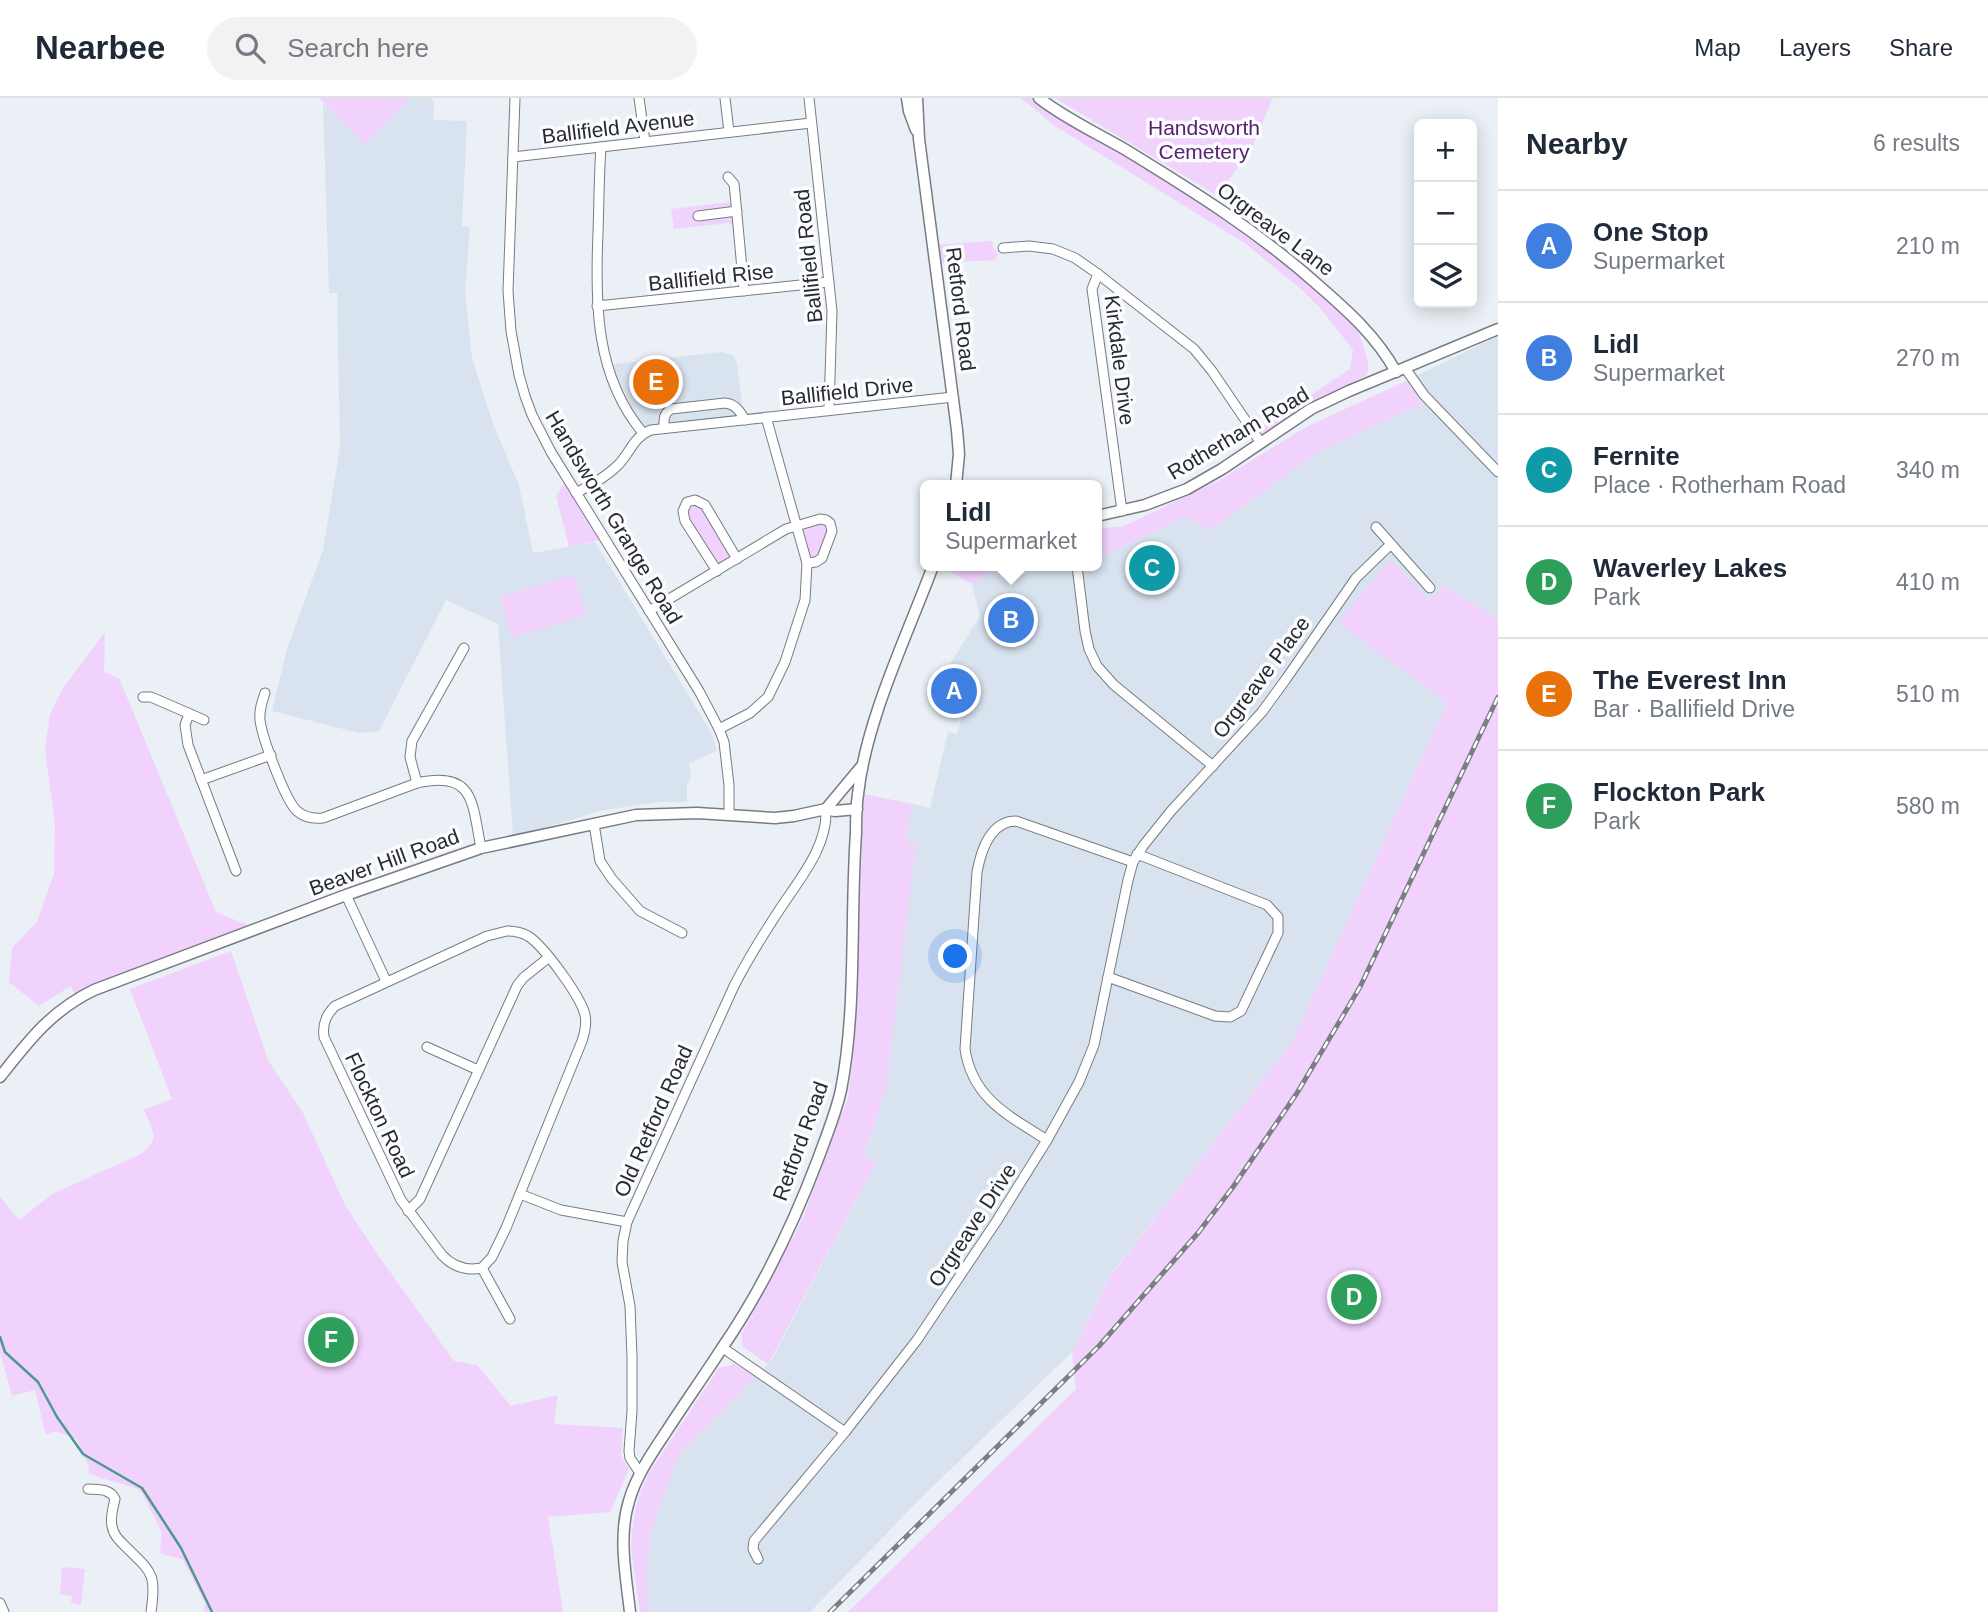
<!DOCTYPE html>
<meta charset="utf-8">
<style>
:root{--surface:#fff;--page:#f2f2f3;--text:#1f2937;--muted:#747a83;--line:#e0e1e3;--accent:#2563eb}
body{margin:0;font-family:Arial,sans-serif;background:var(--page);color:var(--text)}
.controls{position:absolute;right:21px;top:21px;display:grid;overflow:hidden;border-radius:10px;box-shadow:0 4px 18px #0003}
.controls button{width:63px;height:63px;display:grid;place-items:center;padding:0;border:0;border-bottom:2px solid var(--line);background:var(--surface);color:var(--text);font:35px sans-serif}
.you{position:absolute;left:956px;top:859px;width:24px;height:24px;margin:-18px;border:5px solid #fff;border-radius:50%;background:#1a73e8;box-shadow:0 0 0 10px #1a73e833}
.badge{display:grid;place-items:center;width:46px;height:46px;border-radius:50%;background:var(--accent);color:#fff;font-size:23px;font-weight:700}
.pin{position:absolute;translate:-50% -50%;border:4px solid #fff;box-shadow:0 2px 7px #0006}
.popup{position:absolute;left:920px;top:382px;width:182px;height:91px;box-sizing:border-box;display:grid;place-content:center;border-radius:10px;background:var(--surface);filter:drop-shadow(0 2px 5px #0005);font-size:23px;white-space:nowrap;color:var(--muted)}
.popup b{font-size:26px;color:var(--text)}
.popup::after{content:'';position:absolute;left:50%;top:100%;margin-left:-14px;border:14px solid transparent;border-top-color:var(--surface)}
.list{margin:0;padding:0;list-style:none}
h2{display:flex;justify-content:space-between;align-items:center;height:91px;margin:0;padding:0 28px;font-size:30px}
h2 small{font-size:23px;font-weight:400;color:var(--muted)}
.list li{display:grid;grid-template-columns:46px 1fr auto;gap:21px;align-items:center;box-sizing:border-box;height:112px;padding:0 28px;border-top:2px solid var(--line)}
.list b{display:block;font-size:26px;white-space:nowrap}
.list p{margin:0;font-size:23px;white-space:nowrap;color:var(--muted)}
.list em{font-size:23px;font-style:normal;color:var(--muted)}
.icon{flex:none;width:38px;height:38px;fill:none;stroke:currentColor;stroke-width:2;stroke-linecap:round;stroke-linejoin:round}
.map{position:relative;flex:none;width:1498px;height:1514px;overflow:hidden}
header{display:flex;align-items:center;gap:42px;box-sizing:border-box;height:98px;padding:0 35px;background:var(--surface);border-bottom:2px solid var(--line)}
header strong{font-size:33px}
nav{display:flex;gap:38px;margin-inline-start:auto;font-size:24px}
.search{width:490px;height:63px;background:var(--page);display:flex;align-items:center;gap:18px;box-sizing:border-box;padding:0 24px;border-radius:38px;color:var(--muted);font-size:26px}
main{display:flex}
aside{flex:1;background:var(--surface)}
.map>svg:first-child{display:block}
</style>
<header>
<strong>Nearbee</strong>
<div class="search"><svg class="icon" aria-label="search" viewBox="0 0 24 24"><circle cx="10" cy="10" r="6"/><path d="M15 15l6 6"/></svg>Search here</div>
<nav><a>Map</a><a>Layers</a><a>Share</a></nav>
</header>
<main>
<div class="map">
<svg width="1498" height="1514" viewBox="0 0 1498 1514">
<rect width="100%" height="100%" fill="#eaf0f6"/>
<g fill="#d8e3ef">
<polygon points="410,0 431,0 434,3 433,22 467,23 462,128 470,129 465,194 472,260 493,326 519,387 533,455 595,444 712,636 717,653 689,665 691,680 687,687 687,704 659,704 604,712 513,739 498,526 446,502 379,633 359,635 272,613 287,551 323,452 340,349 337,195 329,195 323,5 365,45"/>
<polygon points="1498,238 1498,518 1497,520 1444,488 1429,502 1339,525 1447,605 1292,944 1111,1176 1072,1254 924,1397 810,1514 650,1514 646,1482 651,1433 680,1356 771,1263 876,1065 865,1057 886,991 915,745 906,743 913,706 930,710 948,634 957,636 972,584 945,574 980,518 972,486 991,473 1063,468 1097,468 1097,461 1186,419 1211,432 1320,353 1423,306 1406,283"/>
<polygon points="721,254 733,257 737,265 742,305 741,314 745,322 643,335 606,267"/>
</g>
<g fill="#f0d2fd">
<polygon points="319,0 410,0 365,46"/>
<polygon points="1021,0 1032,0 1234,125 1276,157 1336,209 1357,232 1364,249 1368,265 1368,273 1366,277 1262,336 1259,331 1350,271 1353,252 1321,211 1303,193 1246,146 1055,28"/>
<polygon points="1055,0 1273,0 1253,47 1218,98"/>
<polygon points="731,104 735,128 729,125 674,131 671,111"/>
<polygon points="989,143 994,145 992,148 998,157 995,162 942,165 939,147"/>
<polygon points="1406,283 1423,306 1320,353 1211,432 1185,419 1097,461 1097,431 1124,428 1218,383 1308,328"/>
<polygon points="564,385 599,442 569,449 556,398"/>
<polygon points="692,407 700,408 704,412 730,456 730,460 722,465 716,465 689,422 687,416"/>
<polygon points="821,423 825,425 829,432 818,459 813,462 810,460 804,434 808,427"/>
<polygon points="1390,462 1429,502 1444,488 1497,520 1498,518 1498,1514 848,1514 1076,1291 1072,1254 1111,1177 1292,944 1447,605 1338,525"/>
<polygon points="947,468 1063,468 991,473 972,486 946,471"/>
<polygon points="574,477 586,517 512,540 500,499"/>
<polygon points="105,534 104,574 119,580 216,814 250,828 105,882 75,897 71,888 39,908 9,884 12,850 37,824 54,776 55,726 45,652 50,616 63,590"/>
<polygon points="864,696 913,706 906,743 916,746 886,991 865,1056 876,1065 768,1266 743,1249 741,1237 803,1120 848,999 854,950"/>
<path d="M231,853L268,962L303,1015L345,1107L380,1160L454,1263L477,1267L511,1308L558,1297L554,1326L623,1330L621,1359L629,1371L610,1414L548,1419L563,1514H204L205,1505L183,1462L160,1455L162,1435L142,1395L138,1391L89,1376V1369L76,1341L55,1333L46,1337L35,1292L12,1298L0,1254V1099L19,1122L54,1095L141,1056C161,1040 153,1034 144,1012L172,1001L130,891Z"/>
<polygon points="735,1266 756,1279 680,1356 651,1433 646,1482 650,1514 640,1514 631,1449 633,1425 638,1400 649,1375 719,1270"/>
<polygon points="62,1469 85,1471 81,1507 71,1505 72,1498 60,1496"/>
</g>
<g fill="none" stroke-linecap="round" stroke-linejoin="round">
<polyline stroke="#4f9791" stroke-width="2.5" points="0,1239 5,1254 38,1284 57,1319 83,1356 142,1390 181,1450 212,1514"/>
<defs>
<g id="minor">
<polyline points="515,0 508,193 511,233 519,277 525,298 532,317 551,354 699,593 719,631 724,644 729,687 729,717"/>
<polyline points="639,0 645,43"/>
<polyline points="725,0 729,34"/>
<polyline points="809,0 832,213 829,312"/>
<path d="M601,49C599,77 599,106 598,135C595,205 595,278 643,335"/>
<polyline points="513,59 811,25"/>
<polyline points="728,79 734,86 735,95 744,193"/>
<polyline points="698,118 737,113"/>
<polyline points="1003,150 1029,148 1053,151 1075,160 1098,176 1194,251 1212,273 1261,345"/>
<polyline points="1098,176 1092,191 1122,413"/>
<polyline points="597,208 829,184"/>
<polyline points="1405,270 1424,297 1498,374"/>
<path d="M664,330C664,322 663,316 671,311L725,305C735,306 740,313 745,322"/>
<path d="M576,395C591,387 606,379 618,367C630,355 634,338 651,332L953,299"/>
<polyline points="1376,429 1430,490"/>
<polyline points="1077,468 1085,533 1089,551 1097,568 1114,587 1213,668"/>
<polyline points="717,473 685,423 683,413 687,404 695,402 705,407 737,461"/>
<polyline points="649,513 786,431 820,421 826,422 830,425 832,433 822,460 816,464 807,465"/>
<path d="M265,595C262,604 259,612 260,622C262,639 285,702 297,713C305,720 313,721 323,720L417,685C475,672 472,705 481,750"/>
<polyline points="143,599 151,599 204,622"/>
<polyline points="189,616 185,627 188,647 236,773"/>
<polyline points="719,631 750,615 768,599 785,564 805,502 807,465 766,319"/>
<polyline points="201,682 271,657"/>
<polyline points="417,685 410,659 412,643 464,550"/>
<polyline points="594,726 600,763 612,781 640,813 682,835"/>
<polyline points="346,797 386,883"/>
<path d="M507,833C514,833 521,834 528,838C544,848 581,899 585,917C587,926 585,934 582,943L506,1130L492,1159L482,1170C466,1173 453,1169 442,1157L401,1102L324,939C322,926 326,917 335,908L487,838Z"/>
<polyline points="1108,879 1215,918 1230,919 1241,913 1278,835 1278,819 1267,807 1137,756"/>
<polyline points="427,949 478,972"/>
<path d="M1047,1042C1009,1018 972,1000 965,951L977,774C981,753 990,723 1016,723L1133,764"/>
<polyline points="520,1096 561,1112 627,1124"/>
<polyline points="408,1113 420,1101 517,888 523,880 548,860"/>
<polyline points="482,1170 510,1221"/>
<polyline points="723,1250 845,1334"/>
<path d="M640,1375L630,1360L629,1353L632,1313V1259L630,1208L622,1164L623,1143L627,1124L734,888C747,863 761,840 776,817C796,785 828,751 826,711"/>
<path d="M88,1391C98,1392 110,1390 115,1401C113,1410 110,1419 112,1428C113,1436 118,1441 124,1447C151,1474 157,1474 151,1514"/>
<polyline points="758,1461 753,1451 754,1443 845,1334 917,1242 996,1124 1047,1042 1079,984 1094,947 1128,782 1133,764 1143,748 1171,713 1262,614 1286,581 1356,480 1390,447"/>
<polyline points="0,1505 4,1514"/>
</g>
<g id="major">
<polyline points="907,0 909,13 916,32"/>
<polyline points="917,0 919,41 957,332 959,356 956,387"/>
<path d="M1039,0C1066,21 1097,35 1126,52C1193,93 1259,134 1318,187C1348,213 1377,239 1396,274"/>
<polyline points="1097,418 1145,407 1187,391 1222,371 1311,311 1349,293 1498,231"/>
<polyline points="826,711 861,669"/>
<path d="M0,979C29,942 51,913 94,892L346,797L481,750L636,717L697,715L775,720L794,718L826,711L835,713L857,711"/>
<path d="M630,1514C626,1478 618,1438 629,1403C636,1378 652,1355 666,1334C684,1306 704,1278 722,1250C762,1192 793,1127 818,1061C826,1039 836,1015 841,992C857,910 850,819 856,735C856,722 856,709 858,696C866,622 907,538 933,468"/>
</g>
</defs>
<use href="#minor" stroke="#777c82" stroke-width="11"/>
<use href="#major" stroke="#777c82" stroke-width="13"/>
<use href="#minor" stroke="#fff" stroke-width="9"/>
<use href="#major" stroke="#fff" stroke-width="10"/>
<defs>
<polyline id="rail" points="830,1514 1099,1248 1198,1135 1233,1089 1297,995 1360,889 1498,599"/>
</defs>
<use href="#rail" stroke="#7b7f83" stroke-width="5"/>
<use href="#rail" stroke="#fafcff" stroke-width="2.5" stroke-dasharray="8" stroke-linecap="butt"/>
</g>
<g text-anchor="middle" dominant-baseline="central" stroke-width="7" stroke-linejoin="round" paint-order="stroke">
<g font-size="21" fill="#282a2d" stroke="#fafcff">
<text transform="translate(618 29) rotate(-7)">Ballifield Avenue</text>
<text transform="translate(1276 131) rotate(37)">Orgreave Lane</text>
<text transform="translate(808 158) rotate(-96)">Ballifield Road</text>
<text transform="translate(711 179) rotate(-6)">Ballifield Rise</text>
<text transform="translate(961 211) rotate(83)">Retford Road</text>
<text transform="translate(1120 262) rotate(83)">Kirkdale Drive</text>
<text transform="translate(847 293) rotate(-6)">Ballifield Drive</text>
<text transform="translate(1238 335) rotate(-31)">Rotherham Road</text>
<text transform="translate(614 419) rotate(59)">Handsworth Grange Road</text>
<text transform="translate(1261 579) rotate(-53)">Orgreave Place</text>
<text transform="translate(384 764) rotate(-20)">Beaver Hill Road</text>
<text transform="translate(380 1017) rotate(65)">Flockton Road</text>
<text transform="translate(653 1023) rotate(-66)">Old Retford Road</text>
<text transform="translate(800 1043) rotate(-70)">Retford Road</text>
<text transform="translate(972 1127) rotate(-57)">Orgreave Drive</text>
</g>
<g font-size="21" fill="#572269" stroke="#fafcff">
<text x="1204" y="29">Handsworth<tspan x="1204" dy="24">Cemetery</tspan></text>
</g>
</g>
</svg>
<div class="controls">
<button>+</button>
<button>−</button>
<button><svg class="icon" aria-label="layers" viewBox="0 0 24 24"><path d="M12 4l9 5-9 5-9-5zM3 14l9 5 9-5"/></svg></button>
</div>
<div class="you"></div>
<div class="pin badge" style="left:954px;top:593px;background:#3f7fe0">A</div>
<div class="pin badge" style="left:1011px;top:522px;background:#3f7fe0">B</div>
<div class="popup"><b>Lidl</b>Supermarket</div>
<div class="pin badge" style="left:1152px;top:470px;background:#0f9aa8">C</div>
<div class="pin badge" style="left:1354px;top:1199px;background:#2e9e5b">D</div>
<div class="pin badge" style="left:656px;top:284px;background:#e8710a">E</div>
<div class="pin badge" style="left:331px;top:1242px;background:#2e9e5b">F</div>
</div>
<aside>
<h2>Nearby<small>6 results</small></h2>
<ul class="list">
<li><span class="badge" style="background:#3f7fe0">A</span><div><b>One Stop</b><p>Supermarket</p></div><em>210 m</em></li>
<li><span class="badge" style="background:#3f7fe0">B</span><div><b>Lidl</b><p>Supermarket</p></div><em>270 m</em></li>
<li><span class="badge" style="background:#0f9aa8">C</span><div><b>Fernite</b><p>Place · Rotherham Road</p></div><em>340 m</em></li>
<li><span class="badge" style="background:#2e9e5b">D</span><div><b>Waverley Lakes</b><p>Park</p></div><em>410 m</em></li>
<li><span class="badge" style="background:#e8710a">E</span><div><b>The Everest Inn</b><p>Bar · Ballifield Drive</p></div><em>510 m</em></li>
<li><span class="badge" style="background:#2e9e5b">F</span><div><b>Flockton Park</b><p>Park</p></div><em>580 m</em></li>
</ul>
</aside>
</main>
